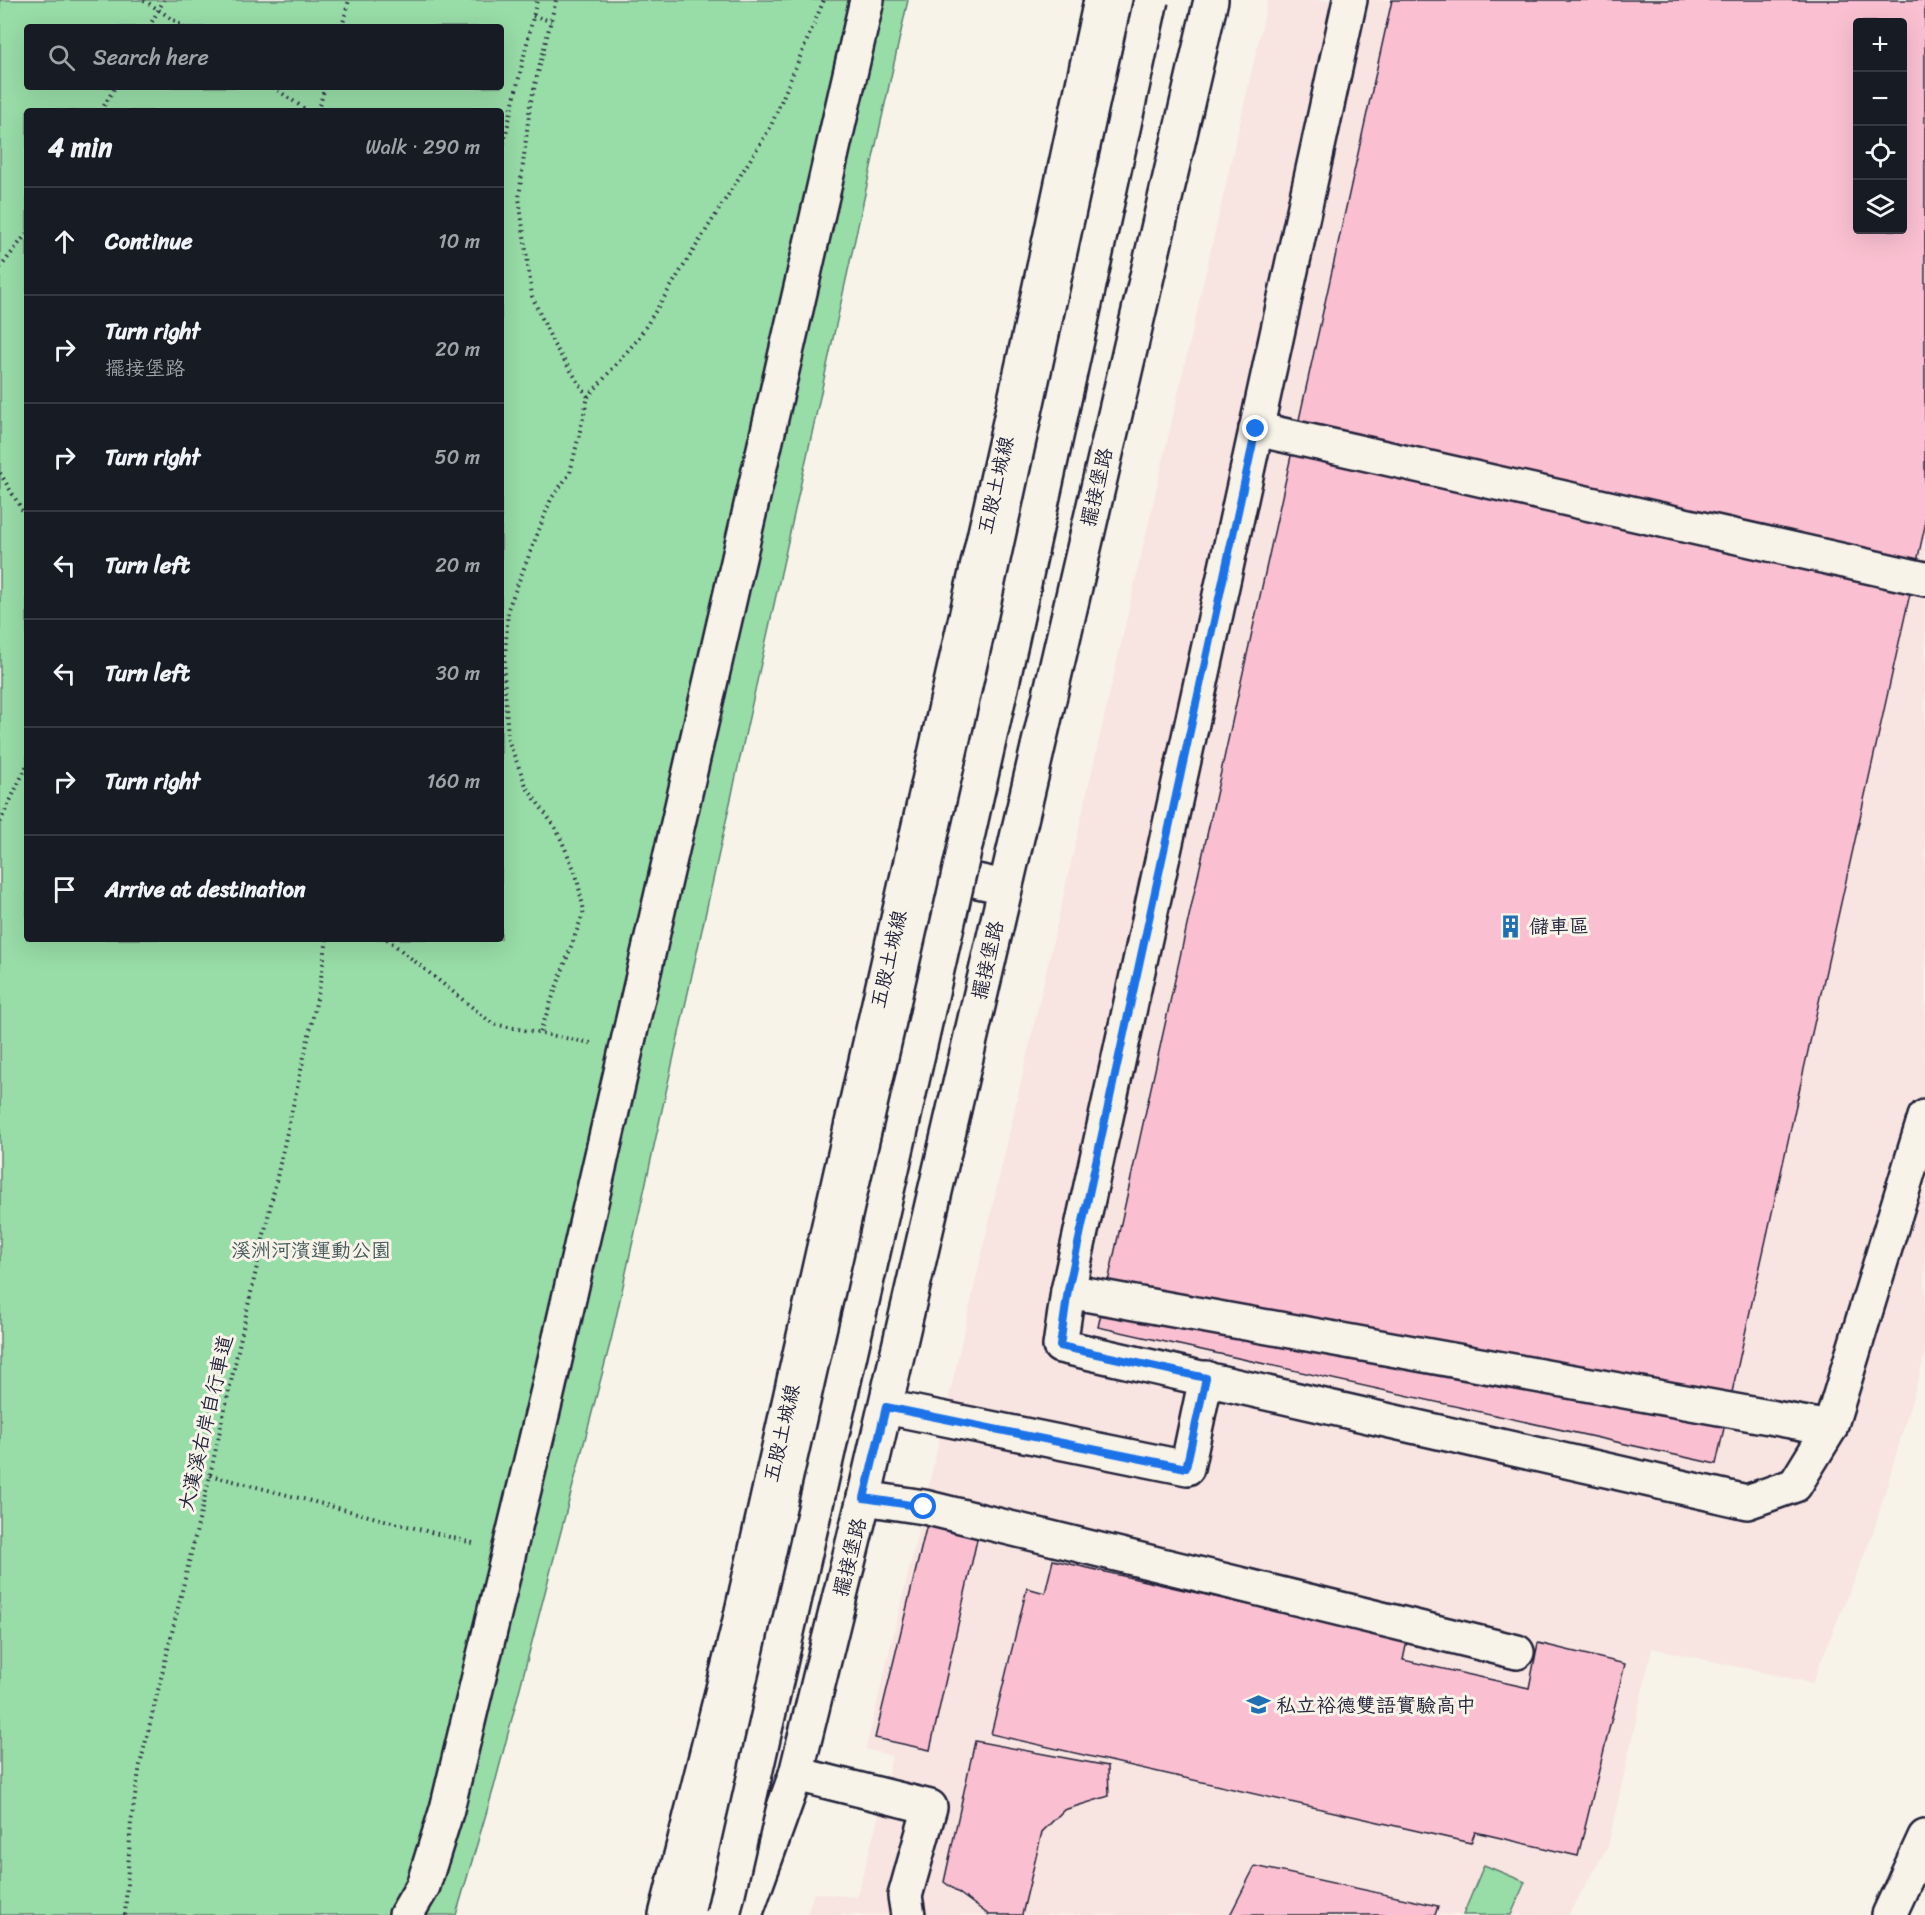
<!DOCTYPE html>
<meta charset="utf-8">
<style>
:root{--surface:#171b24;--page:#20242c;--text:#f1f3f6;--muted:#9ea1a6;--line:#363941}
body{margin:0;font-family:Sriracha,"LXGW WenKai TC",sans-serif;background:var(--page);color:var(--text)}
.controls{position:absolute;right:18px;top:18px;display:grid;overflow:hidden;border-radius:6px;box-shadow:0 6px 24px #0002}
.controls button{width:54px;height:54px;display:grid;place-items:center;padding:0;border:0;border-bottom:2px solid var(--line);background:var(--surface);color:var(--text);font:30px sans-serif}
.stop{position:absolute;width:18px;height:18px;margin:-14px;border:4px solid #1a73e8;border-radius:50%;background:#fff}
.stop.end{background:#1a73e8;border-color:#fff;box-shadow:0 2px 6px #0008}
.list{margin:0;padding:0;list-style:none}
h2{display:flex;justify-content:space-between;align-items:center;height:78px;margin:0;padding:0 24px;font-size:26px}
h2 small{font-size:20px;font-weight:400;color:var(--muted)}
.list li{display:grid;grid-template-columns:39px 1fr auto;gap:18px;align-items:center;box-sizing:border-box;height:108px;padding:0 24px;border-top:2px solid var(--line)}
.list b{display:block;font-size:22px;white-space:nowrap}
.list p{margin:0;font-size:20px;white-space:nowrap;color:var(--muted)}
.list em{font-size:20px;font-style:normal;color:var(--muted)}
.icon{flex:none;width:33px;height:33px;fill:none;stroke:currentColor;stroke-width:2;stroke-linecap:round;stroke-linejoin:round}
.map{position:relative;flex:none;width:1925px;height:1915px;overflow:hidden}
.search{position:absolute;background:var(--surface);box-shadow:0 6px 24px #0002;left:24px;top:24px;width:480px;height:66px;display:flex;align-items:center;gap:15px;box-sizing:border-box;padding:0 21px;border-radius:6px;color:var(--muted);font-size:22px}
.panel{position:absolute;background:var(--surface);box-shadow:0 6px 24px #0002;left:24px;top:108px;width:480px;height:834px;border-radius:6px}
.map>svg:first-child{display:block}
</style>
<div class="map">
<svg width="1925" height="1915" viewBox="0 0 1925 1915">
<rect width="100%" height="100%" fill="#f7f3e8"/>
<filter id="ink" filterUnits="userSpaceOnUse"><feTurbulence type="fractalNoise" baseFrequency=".0167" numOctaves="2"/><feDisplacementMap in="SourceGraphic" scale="12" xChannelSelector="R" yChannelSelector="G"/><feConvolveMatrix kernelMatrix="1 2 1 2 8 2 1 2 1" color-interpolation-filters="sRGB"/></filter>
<g filter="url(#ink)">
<path fill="#f8e4e1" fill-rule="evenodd" d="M1268,0H1925V1355L1873,1533L1812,1683L1652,1648L1608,1846L1568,1915H807L814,1893L857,1897L884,1796L892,1756L866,1749L924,1507ZM1858,22H1902V230H1858Z"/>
<g fill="#98dca7" stroke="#5d7f71" stroke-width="1.5" fill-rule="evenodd">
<path d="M0,0H908L611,1340L494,1787L456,1915H0ZM27,27H501V87H27ZM27,111H501V939H27Z"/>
<polygon points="1484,1865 1525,1882 1511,1915 1463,1915"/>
</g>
<g fill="#fac0d1" stroke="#22223b" stroke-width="1.5" fill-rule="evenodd">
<path d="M1392,0H1925V526L1716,1464L1098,1327ZM1858,22H1902V230H1858Z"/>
<polygon points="927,1524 978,1535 930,1750 875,1738"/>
<polygon points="1053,1560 1407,1641 1403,1660 1529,1688 1538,1643 1625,1664 1578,1856 1475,1832 1471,1843 991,1734 1027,1588 1045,1593"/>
<polygon points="975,1741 1108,1766 1109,1796 1064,1810 1042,1832 1022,1915 989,1915 944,1882"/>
<polygon points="1255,1866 1438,1906 1435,1915 1230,1915"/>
</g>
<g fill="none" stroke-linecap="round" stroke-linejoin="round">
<defs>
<g id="minor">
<polyline points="1350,0 1068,1291 1060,1346 1747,1502 1795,1485 1830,1428 1925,1117"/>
<polyline points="1256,429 1925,579"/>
<polyline points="936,872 1005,887"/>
<polyline points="1068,1291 1830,1428"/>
<polyline points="886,1407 1187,1468 1206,1378"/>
<polyline points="864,1498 924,1507 1517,1652"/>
<polyline points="796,1774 930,1807 905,1896 908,1915"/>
<polyline points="406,1915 423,1886 447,1809 548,1390 867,0"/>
<polyline points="697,1915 736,1763 977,697 1127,0"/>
<polyline points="745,1915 796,1774 864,1498 1211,0"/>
</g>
<polyline id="major" points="1889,1915 1925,1837"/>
<polyline id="highway" points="666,1915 738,1629 1030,333 1101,0"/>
</defs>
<use href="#minor" stroke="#22223b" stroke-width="38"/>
<use href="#major" stroke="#22223b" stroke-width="38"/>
<use href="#highway" stroke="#22223b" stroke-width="38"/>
<g stroke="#22223b" stroke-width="4" stroke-dasharray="1.5 4.5" stroke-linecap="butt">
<polyline points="144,0 184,27"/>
<polyline points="533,16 551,21"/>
<polyline points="149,27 164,0"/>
<polyline points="342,27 349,0"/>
<polyline points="273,87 308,111"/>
<polyline points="101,111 115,87"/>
<polyline points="318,111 325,87"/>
<polyline points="501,155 537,0"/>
<polyline points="0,268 27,233"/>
<polyline points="588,397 638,339 770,128 824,0"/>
<polyline points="0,473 27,518"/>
<polyline points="0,822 27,765"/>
<polyline points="387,939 493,1024 591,1043"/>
<polyline points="540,1032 584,911 576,874 557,830 527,788 508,740 504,673 508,609 551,499 570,473 588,397 554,345 532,296 519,198 530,105 556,0"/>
<polyline points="210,1475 473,1543"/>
<polyline points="125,1915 131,1822 140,1765 210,1475 319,990 327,939"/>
</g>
<use href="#minor" stroke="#f7f3e8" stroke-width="33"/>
<use href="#major" stroke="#f7f3e8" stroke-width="33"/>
<use href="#highway" stroke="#f7f3e8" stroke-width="33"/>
<defs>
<polyline id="highway-bridge" points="723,1915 1012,639 1151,0"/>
</defs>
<use href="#highway-bridge" stroke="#22223b" stroke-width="38" stroke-linecap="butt"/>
<use href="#highway-bridge" stroke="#f7f3e8" stroke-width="33"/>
</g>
</g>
<g fill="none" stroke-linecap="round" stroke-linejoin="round" filter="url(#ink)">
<polyline stroke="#1a73e8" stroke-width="8" points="924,1507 864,1498 886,1407 1186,1468 1206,1378 1060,1346 1068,1290 1256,429"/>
</g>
<defs>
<symbol id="building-bare" viewBox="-9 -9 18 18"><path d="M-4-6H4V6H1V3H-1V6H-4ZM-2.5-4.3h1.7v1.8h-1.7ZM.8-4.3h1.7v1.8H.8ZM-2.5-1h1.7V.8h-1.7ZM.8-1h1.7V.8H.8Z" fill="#1f6fb2" stroke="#f7f3e8" stroke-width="2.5" paint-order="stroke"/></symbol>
<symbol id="school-bare" viewBox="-9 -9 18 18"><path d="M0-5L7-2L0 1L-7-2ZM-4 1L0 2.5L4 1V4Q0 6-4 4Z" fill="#1f6fb2" stroke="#f7f3e8" stroke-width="2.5" paint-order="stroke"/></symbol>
</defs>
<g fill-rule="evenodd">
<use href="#building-bare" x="1494" y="910" width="33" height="33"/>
<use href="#school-bare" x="1242" y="1688" width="33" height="33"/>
</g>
<g text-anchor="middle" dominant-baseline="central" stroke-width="6" stroke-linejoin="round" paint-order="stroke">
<g font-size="20" fill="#22223b" stroke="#f7f3e8">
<text transform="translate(996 485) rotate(-77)">五股土城線</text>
<text transform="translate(1097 487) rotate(-77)">擺接堡路</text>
<text transform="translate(889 959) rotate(-77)">五股土城線</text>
<text transform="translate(988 960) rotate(-77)">擺接堡路</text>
<text transform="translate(206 1423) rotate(-77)">大漢溪右岸自行車道</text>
<text transform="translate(782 1433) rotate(-77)">五股土城線</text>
<text transform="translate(850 1557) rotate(-76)">擺接堡路</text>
</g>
<g font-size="20" fill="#22223b" stroke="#f7f3e8" text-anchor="start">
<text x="1529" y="926">儲車區</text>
<text x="1276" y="1705">私立裕德雙語實驗高中</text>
</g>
<g font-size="20" fill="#455a5b" stroke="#f7f3e8">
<text x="311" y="1250">溪洲河濱運動公園</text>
</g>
</g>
</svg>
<div class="controls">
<button>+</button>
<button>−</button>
<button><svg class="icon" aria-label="locate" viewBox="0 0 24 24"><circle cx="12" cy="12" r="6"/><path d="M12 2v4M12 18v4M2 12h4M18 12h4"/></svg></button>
<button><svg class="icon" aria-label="layers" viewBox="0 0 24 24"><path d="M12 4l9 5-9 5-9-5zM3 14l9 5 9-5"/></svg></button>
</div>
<div class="stop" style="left:924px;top:1507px"></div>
<div class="stop end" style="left:1256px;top:429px"></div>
<div class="search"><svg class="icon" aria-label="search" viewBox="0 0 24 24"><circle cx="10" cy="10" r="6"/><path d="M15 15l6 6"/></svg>Search here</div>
<section class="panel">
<h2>4 min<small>Walk · 290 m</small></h2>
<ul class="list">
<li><svg class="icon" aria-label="ahead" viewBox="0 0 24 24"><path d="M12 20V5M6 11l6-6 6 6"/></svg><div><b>Continue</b></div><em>10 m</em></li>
<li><svg class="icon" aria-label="right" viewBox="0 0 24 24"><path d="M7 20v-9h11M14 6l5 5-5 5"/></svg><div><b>Turn right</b><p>擺接堡路</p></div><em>20 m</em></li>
<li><svg class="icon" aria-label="right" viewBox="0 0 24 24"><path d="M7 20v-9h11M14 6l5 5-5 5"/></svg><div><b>Turn right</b></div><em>50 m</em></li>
<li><svg class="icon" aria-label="left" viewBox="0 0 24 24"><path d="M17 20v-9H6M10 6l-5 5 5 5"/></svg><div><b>Turn left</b></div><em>20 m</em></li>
<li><svg class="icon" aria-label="left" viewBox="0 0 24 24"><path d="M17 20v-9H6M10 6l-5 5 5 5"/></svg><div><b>Turn left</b></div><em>30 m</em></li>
<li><svg class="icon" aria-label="right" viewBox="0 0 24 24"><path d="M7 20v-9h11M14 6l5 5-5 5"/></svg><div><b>Turn right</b></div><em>160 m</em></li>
<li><svg class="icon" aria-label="arrive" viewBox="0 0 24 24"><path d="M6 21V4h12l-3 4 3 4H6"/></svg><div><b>Arrive at destination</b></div></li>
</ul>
</section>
</div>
